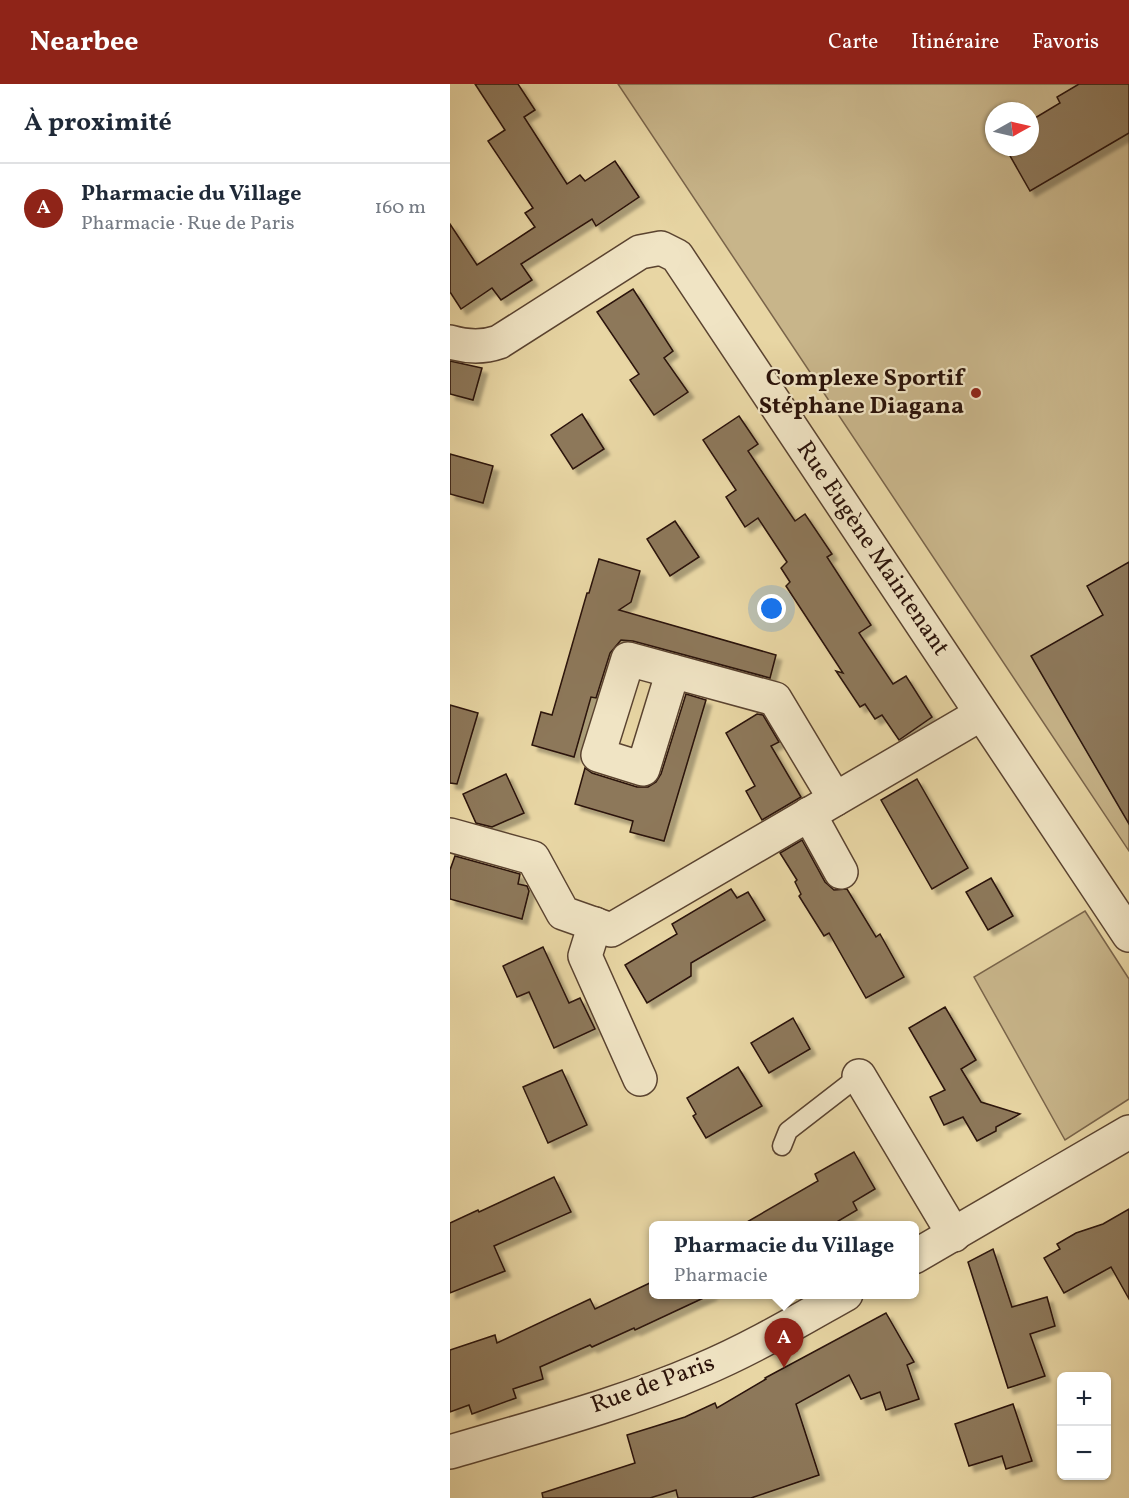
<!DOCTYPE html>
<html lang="fr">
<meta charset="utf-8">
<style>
:root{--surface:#fff;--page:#f2f2f3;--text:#1f2937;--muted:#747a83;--line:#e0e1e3;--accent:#8f2418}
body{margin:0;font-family:Vollkorn,serif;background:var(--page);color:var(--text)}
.controls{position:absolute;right:18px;bottom:18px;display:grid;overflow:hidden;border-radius:9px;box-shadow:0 2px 4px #0004}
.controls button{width:54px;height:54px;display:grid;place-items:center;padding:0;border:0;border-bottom:2px solid var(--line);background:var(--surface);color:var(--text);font:30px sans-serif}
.compass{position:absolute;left:535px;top:18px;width:54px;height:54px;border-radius:50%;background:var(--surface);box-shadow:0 2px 4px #0004;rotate:82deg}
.you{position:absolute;left:322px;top:525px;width:21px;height:21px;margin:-15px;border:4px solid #fff;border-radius:50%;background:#1a73e8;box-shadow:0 0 0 9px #1a73e833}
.badge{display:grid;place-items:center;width:39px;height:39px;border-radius:50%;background:var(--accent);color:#fff;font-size:20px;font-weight:700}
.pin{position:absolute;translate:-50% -50px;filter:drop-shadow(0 2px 3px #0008)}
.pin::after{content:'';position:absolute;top:32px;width:21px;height:18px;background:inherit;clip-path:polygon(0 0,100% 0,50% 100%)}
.popup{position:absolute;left:199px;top:1137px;width:270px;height:78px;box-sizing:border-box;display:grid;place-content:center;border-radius:9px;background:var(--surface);filter:drop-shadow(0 2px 4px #0005);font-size:20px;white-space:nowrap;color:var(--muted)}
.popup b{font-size:22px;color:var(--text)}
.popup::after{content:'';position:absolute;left:50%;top:100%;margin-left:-12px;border:12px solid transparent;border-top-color:var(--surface)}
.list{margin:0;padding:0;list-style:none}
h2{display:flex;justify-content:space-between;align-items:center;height:78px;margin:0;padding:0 24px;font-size:26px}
h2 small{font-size:20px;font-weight:400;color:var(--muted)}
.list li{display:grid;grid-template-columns:39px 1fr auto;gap:18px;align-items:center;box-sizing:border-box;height:90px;padding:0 24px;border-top:2px solid var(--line)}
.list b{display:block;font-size:22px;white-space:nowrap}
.list p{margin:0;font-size:20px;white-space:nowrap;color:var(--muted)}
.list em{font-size:20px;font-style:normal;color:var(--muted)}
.map{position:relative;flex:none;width:679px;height:1414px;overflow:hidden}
header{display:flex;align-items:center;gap:36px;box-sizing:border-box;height:84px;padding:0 30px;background:var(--accent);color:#fff}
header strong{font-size:28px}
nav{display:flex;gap:33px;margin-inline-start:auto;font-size:21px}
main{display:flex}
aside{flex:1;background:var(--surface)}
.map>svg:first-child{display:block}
</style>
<header>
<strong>Nearbee</strong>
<nav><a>Carte</a><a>Itinéraire</a><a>Favoris</a></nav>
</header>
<main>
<aside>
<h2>À proximité<small></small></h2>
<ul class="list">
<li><span class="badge">A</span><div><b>Pharmacie du Village</b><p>Pharmacie · Rue de Paris</p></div><em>160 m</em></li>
</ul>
</aside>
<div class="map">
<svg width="679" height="1414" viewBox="0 0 679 1414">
<defs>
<filter id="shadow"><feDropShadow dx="5.5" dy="5.5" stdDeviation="1.5" flood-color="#0004"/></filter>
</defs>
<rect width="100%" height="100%" fill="#e8d6a4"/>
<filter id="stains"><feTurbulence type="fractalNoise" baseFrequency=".00333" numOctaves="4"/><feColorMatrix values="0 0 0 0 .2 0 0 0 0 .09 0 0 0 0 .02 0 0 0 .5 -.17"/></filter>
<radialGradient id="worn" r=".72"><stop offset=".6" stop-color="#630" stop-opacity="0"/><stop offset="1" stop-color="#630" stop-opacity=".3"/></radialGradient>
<g fill="#c8b58a" stroke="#79644a" stroke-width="1.5" fill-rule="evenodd">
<path d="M168,0H679V767ZM544,27H580V63H544Z"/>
<polygon points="635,827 679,895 679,1015 615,1056 524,893"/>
</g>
<g fill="#8d785a" stroke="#2a1209" stroke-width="1.5" filter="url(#shadow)">
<polygon points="25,0 68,0 85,26 74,33 117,100 130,91 135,97 165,77 189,113 146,142 142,135 71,180 82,196 51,216 42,204 11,225 0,208 0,140 27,181 85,143 75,129 83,124 38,57 55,46"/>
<polygon points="629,0 679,0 679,49 580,107 555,63 580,63 580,37 610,19 607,13"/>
<polygon points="183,205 223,267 214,274 238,308 204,331 180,296 189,290 147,228"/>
<polygon points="0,277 32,284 23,316 0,310"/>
<polygon points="132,330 154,365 123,385 101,351"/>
<polygon points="289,332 308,360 298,367 345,437 355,430 382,470 377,473 421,541 409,549 443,600 456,592 482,633 449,656 432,631 425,635 415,620 410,623 386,587 393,589 336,502 340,498 331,484 337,478 308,434 295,443 276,413 286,406 253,356"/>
<polygon points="0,370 43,382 33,419 0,410"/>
<polygon points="225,437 249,473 220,492 197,455"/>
<polygon points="149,475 190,487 181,518 169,526 326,571 320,594 183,557 171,556 160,569 146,614 141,613 124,673 82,661 91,628 102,631 137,509 139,509"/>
<polygon points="679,478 679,740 581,572 653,531 637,502"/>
<polygon points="236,610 256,616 214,757 180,748 183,737 125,720 135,684 142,689 187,703 198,703 206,698 211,690"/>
<polygon points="0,621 28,629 7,700 0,699"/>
<polygon points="307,630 313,631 329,658 321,662 351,713 312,736 296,707 305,702 276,649"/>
<polygon points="56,690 74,729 42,743 26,739 13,710"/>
<polygon points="467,695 518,784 482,805 431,716"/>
<polygon points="352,756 375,798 384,806 397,805 426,853 430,850 454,893 416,914 379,849 374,852 349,812 351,810 345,798 347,796 330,769"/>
<polygon points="5,772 70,790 68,800 77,802 79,807 72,835 0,815 0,786"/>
<polygon points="541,794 563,832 538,846 516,808"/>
<polygon points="281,805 287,814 298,808 315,836 241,879 241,892 197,919 175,881 227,850 222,840"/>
<polygon points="93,863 119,919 130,914 145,945 104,964 79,908 67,913 53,882"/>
<polygon points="495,923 526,976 511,985 531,1018 570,1030 546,1043 546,1047 527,1057 513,1033 494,1041 480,1013 495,1006 459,944"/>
<polygon points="343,934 360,965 319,989 301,959"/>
<polygon points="288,983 312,1022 256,1054 243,1032 246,1030 237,1014"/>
<polygon points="112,986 137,1041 98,1059 73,1003"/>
<polygon points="404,1068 425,1105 403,1118 407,1126 380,1142 290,1142 368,1097 365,1090"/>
<polygon points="104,1093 121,1128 44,1162 55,1187 0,1209 0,1139 28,1126 29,1128"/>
<polygon points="679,1125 679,1215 661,1183 614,1209 594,1174 610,1165 607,1160 626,1149 653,1140"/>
<polygon points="543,1165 562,1223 597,1213 605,1242 580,1250 595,1292 558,1304 518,1178"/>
<polygon points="204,1197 204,1210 262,1210 185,1246 184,1244 142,1263 140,1261 90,1283 93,1295 63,1305 66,1314 22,1330 19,1321 0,1328 0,1266 45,1251 47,1259 140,1215 145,1225"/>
<polygon points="436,1229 464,1278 457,1281 469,1315 436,1326 430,1308 411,1315 399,1291 346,1320 369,1391 301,1414 228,1414 226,1406 200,1414 93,1414 92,1409 185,1379 177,1351 235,1333 265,1319 267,1324 316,1295 315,1294"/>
<polygon points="563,1320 582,1377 556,1385 552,1372 519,1382 505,1340"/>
</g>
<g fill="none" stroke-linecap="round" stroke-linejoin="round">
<defs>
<polyline id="service" points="332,1062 338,1047 409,992"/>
<g id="minor">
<path d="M0,258C17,263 32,264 49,258L190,168L211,164L227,172L679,851"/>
<polyline points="223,587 193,685 148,671 178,575 325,615 385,715"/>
<polyline points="359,730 391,788"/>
<polyline points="0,751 83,774 113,829 161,846 531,630"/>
<polyline points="145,840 135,872 190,995"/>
<polyline points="409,992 504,1151"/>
</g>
<g id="tertiary">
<polyline points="464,1173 679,1048"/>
<path d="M0,1368C84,1343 170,1321 251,1286C301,1265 348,1237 396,1210"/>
</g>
</defs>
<use href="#service" stroke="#5a4330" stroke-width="21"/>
<use href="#minor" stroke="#5a4330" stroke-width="36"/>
<use href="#tertiary" stroke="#5a4330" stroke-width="36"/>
<use href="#service" stroke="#f0e4c4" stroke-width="18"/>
<use href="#minor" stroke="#f0e4c4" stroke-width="33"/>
<use href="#tertiary" stroke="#f0e4c4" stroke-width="33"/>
</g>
<circle fill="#8f2418" stroke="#f0e4c4" stroke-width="2" cx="526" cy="309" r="6"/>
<g text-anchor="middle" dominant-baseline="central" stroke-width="4.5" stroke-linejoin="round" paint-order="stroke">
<g font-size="24" font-weight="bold" fill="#2a1209" stroke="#f0e4c4" text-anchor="end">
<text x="514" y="295">Complexe Sportif<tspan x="514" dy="28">Stéphane Diagana</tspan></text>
</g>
<g font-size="24" fill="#2a1209" stroke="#f0e4c4">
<text transform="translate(422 465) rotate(56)">Rue Eugène Maintenant</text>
<text transform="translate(203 1301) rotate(-20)">Rue de Paris</text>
</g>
</g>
<rect width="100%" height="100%" filter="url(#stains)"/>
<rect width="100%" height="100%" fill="url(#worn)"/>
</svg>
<div class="controls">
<button>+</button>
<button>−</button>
</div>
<svg class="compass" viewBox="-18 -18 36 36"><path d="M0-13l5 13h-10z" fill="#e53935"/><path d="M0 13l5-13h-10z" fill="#747a83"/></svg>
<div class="you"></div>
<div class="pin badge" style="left:334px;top:1284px">A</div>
<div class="popup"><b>Pharmacie du Village</b>Pharmacie</div>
</div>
</main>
